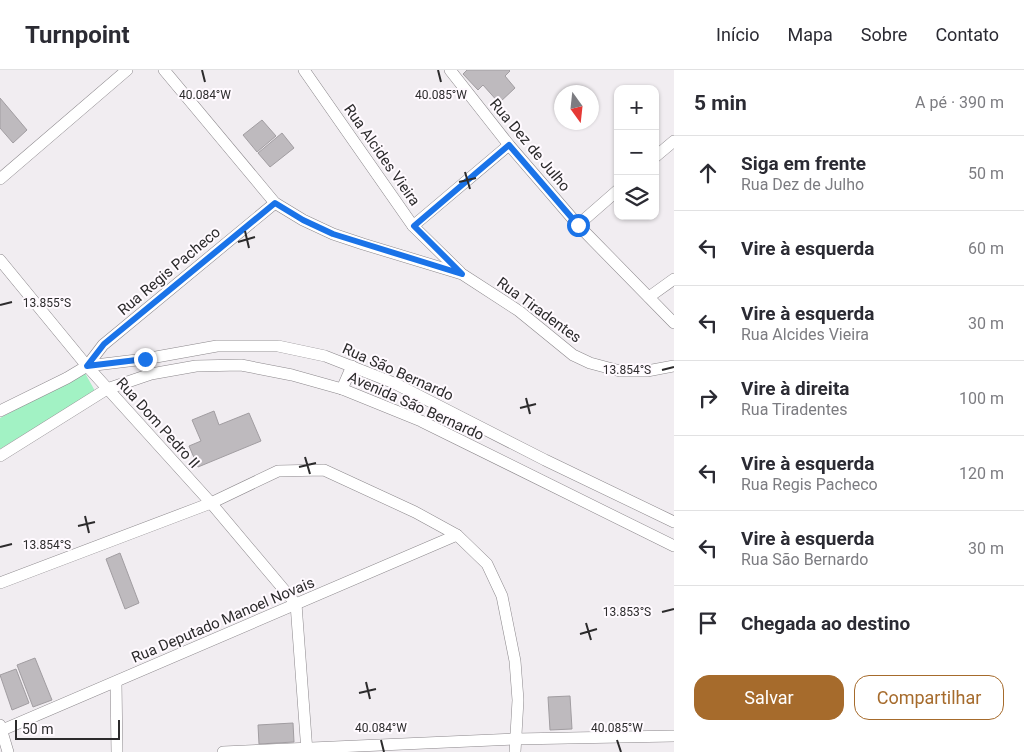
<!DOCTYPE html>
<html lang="pt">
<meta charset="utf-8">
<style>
:root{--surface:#fff;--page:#f2f2f3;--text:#2b2b33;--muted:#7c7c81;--line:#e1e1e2;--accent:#a66b2c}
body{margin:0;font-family:Roboto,sans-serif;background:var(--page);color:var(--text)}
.controls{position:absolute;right:15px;top:15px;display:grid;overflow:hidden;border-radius:10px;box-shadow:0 1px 4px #0004}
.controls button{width:45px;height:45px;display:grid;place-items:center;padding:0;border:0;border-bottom:1px solid var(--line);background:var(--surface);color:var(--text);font:25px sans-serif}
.compass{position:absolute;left:554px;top:15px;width:45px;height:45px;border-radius:50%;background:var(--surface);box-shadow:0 1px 4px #0004;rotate:165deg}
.scale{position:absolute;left:15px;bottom:12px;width:105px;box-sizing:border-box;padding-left:5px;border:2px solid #2c2b2c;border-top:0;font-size:14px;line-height:18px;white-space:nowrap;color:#2c2b2c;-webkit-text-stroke:4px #fffaff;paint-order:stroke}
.stop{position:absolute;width:15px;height:15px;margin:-11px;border:4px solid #1a73e8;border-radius:50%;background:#fff}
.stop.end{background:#1a73e8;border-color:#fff;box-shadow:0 1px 5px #0008}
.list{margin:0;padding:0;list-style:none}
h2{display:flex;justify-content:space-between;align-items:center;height:65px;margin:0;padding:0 20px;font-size:21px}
h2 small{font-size:16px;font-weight:400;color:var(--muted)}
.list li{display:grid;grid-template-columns:32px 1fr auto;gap:15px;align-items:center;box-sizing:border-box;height:75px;padding:0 20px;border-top:1px solid var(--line)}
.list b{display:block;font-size:19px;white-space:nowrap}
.list p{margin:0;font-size:16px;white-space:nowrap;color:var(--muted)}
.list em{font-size:16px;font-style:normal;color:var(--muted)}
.actions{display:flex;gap:10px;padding:15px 20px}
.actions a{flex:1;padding:11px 0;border:1px solid var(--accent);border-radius:15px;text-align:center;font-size:18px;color:var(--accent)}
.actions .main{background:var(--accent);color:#fff}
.icon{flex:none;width:28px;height:28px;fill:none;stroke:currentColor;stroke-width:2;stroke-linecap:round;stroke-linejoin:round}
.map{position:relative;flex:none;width:674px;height:682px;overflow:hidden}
header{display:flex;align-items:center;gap:30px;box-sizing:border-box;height:70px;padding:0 25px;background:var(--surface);border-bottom:1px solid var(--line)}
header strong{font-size:24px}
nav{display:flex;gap:28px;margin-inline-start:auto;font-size:18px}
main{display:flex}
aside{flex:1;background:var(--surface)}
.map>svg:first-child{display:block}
</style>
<header>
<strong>Turnpoint</strong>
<nav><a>Início</a><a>Mapa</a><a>Sobre</a><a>Contato</a></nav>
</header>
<main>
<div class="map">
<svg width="674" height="682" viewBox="0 0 674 682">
<rect width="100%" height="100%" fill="#f1edf1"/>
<polygon fill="#a2f2c4" points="85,303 95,321 0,379 0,348"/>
<g fill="#bebabe" stroke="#a19da1">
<polygon points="467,0 509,0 510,1 505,6 515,18 499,33 483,15 478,20 463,4"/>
<polygon points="0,28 27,60 13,73 0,58"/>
<polygon points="262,50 276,66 257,82 243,65"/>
<polygon points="282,63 294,78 270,97 258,83"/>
<polygon points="214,341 219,355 249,343 261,371 198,397 189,376 201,371 192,350"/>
<polygon points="120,483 139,533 125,539 106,489"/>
<polygon points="35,588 52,630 33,637 17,595"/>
<polygon points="16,599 29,633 12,640 0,605"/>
<polygon points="570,626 572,659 550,660 548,627"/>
<polygon points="293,653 294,672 259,674 258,655"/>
</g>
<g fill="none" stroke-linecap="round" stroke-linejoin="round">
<defs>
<g id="minor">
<polyline points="164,0 275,133 303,150 333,164 363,174 462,204 519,241 573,285 590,293 620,301 647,301 674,296"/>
<polyline points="304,0 413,156 460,202"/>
<polyline points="450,0 509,75 578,155 674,253"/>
<polyline points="655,87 674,71"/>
<polyline points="0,109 127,0"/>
<polyline points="578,155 618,120"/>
<polyline points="413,156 509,75"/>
<polyline points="0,190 87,296 211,433 296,534 307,682"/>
<polyline points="649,227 674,209"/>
<polyline points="87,296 145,289 217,276 278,276 325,286 394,313 545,390 674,452"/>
<polyline points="342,319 352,296"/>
<polyline points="0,341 67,308 87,296 103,275 275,133"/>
<polyline points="0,386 107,319 151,304 196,296 241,295 292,305 342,319 421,351 674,476"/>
<polyline points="0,513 211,433 278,401 324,400 415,442 457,465 487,494 502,526 515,591 518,630 515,682"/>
<polyline points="116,612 117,682"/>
<polyline points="0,655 8,682"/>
<polyline points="0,661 457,465"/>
<polyline points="223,682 516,669 674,666"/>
</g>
</defs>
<use href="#minor" stroke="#8b878b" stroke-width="12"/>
<use href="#minor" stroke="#fff" stroke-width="11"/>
</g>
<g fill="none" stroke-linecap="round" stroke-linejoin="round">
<polyline stroke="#1a73e8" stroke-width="6" points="145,289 87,296 104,274 275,133 303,150 333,164 462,204 414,156 509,75 578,155"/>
</g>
<path fill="none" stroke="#2c2b2c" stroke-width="2" d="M202,0L205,12M438,0L441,12M465,102L470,119M459,112L476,108M245,161L249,178M238,172L255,167M0,235L12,232M662,300L674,297M526,328L530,344M520,338L536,334M305,387L310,404M299,397L316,393M85,446L89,463M78,456L95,452M0,477L12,474M662,542L674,539M586,553L591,570M580,564L597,559M366,612L370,629M359,623L376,619M381,670L384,682M617,670L621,682"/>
<g text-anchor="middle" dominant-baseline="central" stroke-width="4" stroke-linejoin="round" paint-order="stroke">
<g font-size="15" fill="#2c2b2c" stroke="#fffaff">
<text transform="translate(530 75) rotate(50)">Rua Dez de Julho</text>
<text transform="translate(382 85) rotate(55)">Rua Alcides Vieira</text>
<text transform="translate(169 201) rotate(-40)">Rua Regis Pacheco</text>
<text transform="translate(539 240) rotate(36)">Rua Tiradentes</text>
<text transform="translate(398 302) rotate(24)">Rua São Bernardo</text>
<text transform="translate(416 336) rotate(24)">Avenida São Bernardo</text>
<text transform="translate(158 353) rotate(48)">Rua Dom Pedro II</text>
<text transform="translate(223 550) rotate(-23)">Rua Deputado Manoel Novais</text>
</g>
</g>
<g font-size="12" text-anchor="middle" fill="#2c2b2c" stroke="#fffaff" stroke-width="4" stroke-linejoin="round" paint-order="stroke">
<text x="205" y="29">40.084°W</text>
<text x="441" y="29">40.085°W</text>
<text x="47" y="237">13.855°S</text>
<text x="627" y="304">13.854°S</text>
<text x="47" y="479">13.854°S</text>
<text x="627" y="546">13.853°S</text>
<text x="381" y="662">40.084°W</text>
<text x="617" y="662">40.085°W</text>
</g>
</svg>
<div class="controls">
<button>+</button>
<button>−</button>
<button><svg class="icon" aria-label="layers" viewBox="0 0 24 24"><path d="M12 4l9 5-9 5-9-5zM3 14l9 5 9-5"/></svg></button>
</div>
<svg class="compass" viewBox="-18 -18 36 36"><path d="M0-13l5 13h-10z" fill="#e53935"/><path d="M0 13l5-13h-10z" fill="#7c7c81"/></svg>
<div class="scale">50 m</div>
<div class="stop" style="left:578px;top:155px"></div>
<div class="stop end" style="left:145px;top:289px"></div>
</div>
<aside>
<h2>5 min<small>A pé · 390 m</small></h2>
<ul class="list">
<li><svg class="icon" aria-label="ahead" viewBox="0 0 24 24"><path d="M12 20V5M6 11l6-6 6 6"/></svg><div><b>Siga em frente</b><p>Rua Dez de Julho</p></div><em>50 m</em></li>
<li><svg class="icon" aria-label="left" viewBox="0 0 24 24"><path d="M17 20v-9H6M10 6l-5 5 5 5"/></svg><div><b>Vire à esquerda</b></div><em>60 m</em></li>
<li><svg class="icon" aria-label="left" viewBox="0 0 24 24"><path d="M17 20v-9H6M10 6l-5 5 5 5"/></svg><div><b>Vire à esquerda</b><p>Rua Alcides Vieira</p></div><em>30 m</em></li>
<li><svg class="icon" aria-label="right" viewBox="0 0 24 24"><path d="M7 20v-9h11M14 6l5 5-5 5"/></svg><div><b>Vire à direita</b><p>Rua Tiradentes</p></div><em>100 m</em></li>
<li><svg class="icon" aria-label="left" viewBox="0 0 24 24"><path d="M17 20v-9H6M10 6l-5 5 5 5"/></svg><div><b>Vire à esquerda</b><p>Rua Regis Pacheco</p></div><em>120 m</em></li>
<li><svg class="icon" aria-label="left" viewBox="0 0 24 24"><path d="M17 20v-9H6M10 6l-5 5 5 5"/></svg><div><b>Vire à esquerda</b><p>Rua São Bernardo</p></div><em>30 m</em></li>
<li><svg class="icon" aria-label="arrive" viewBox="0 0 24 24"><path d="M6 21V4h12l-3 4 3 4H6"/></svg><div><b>Chegada ao destino</b></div></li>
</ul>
<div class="actions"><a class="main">Salvar</a><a>Compartilhar</a></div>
</aside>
</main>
